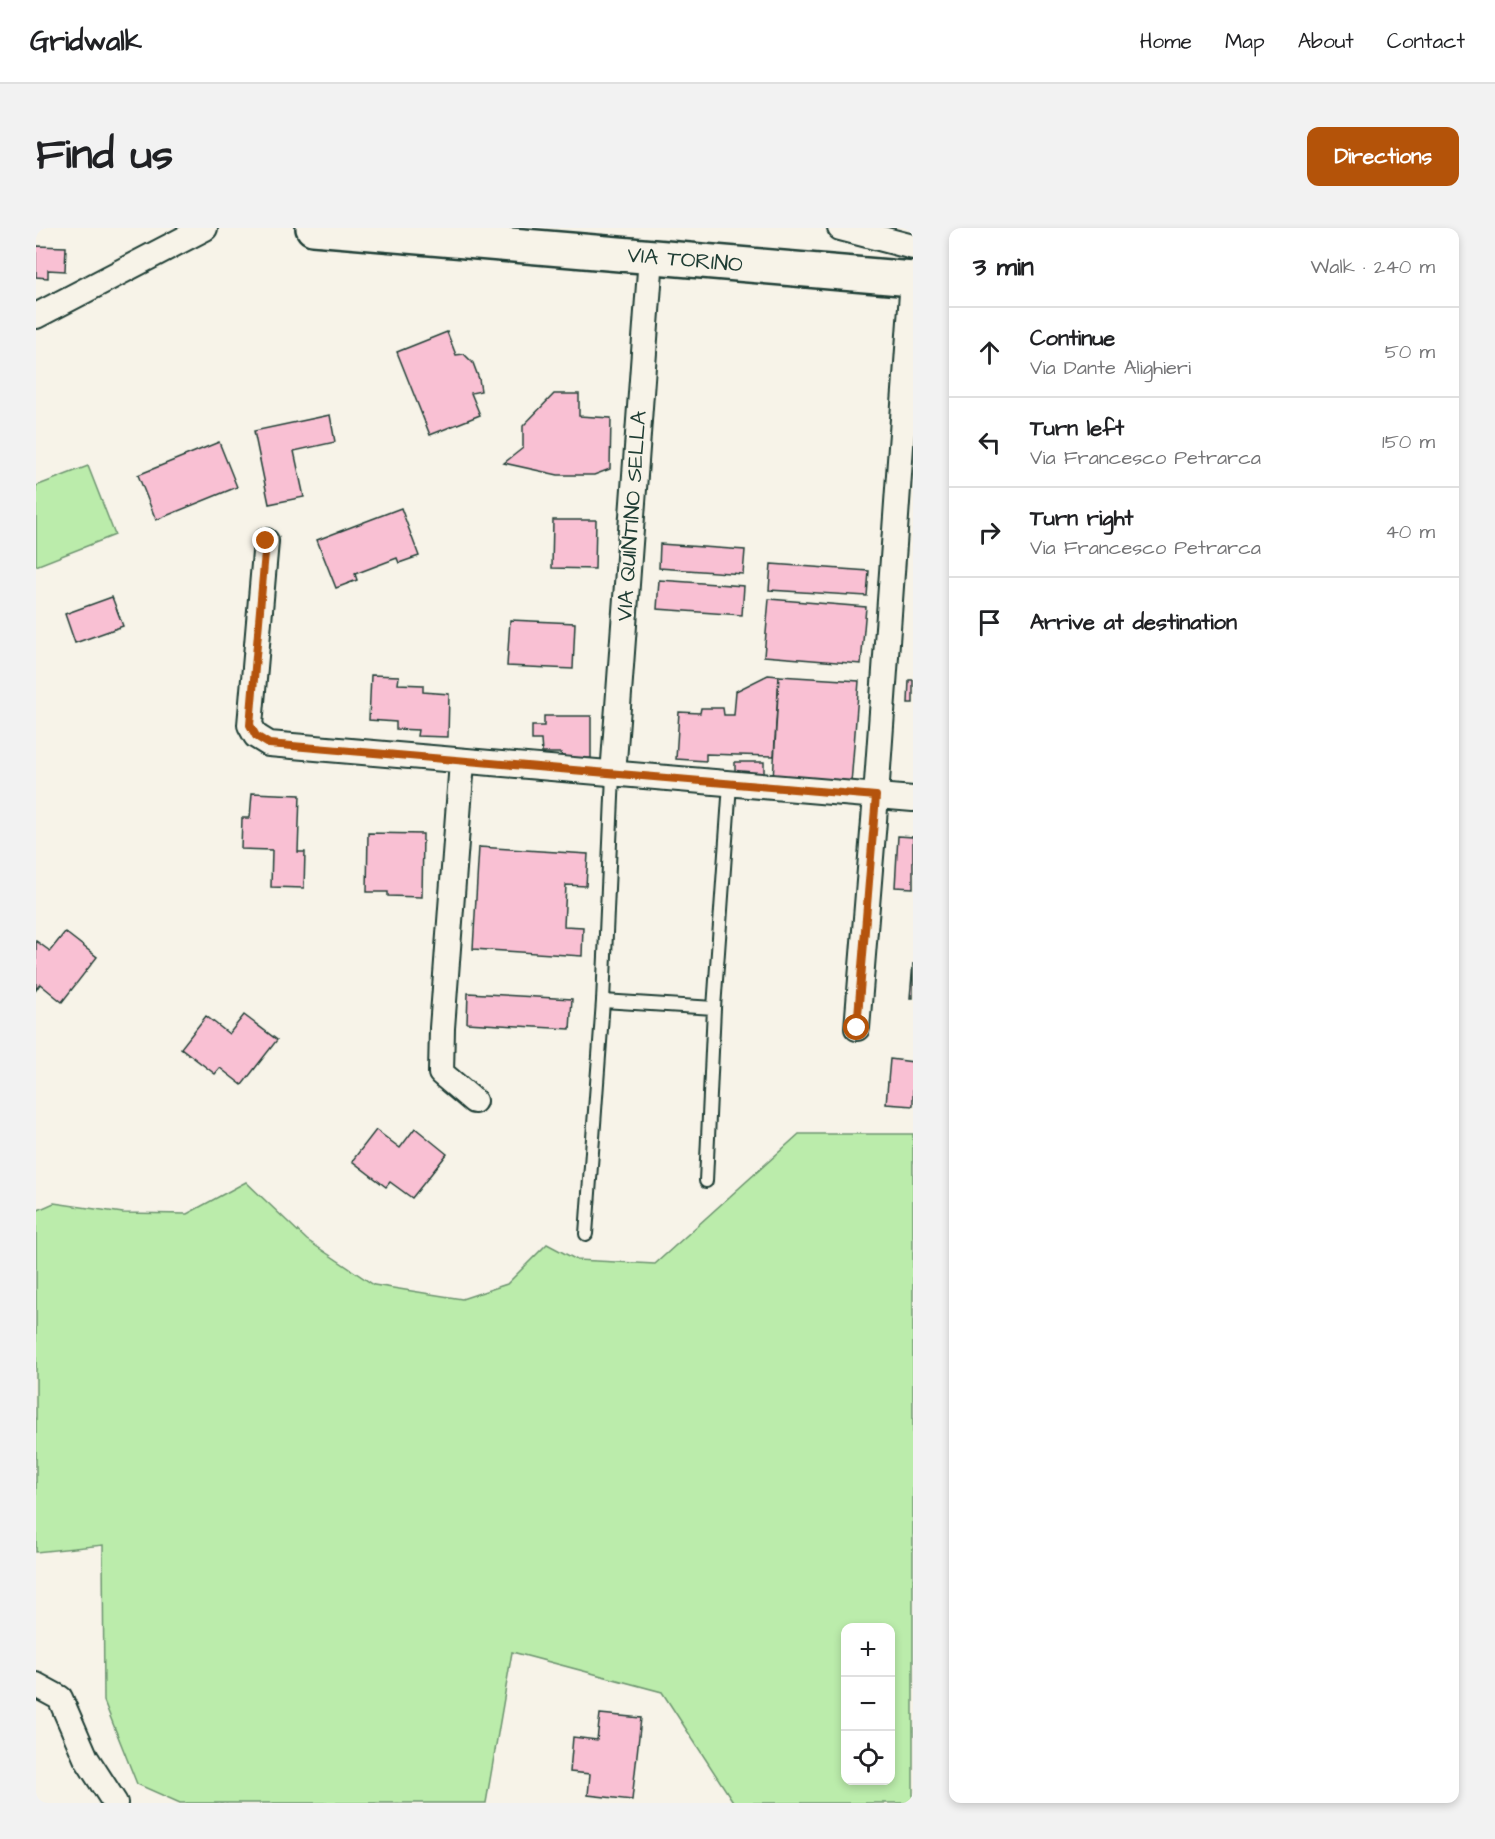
<!DOCTYPE html>
<meta charset="utf-8">
<style>
:root{--surface:#fff;--page:#f2f2f2;--text:#202124;--muted:#757577;--line:#e0e0e0;--accent:#b45309}
body{margin:0;font-family:"Architects Daughter",sans-serif;background:var(--page);color:var(--text)}
.controls{position:absolute;right:18px;bottom:18px;display:grid;overflow:hidden;border-radius:12px;box-shadow:0 3px 9px #0003}
.controls button{width:54px;height:54px;display:grid;place-items:center;padding:0;border:0;border-bottom:2px solid var(--line);background:var(--surface);color:var(--text);font:30px sans-serif}
.stop{position:absolute;width:18px;height:18px;margin:-14px;border:4px solid #b45309;border-radius:50%;background:#fff}
.stop.end{background:#b45309;border-color:#fff;box-shadow:0 2px 6px #0008}
.list{margin:0;padding:0;list-style:none}
h2{display:flex;justify-content:space-between;align-items:center;height:78px;margin:0;padding:0 24px;font-size:26px}
h2 small{font-size:20px;font-weight:400;color:var(--muted)}
.list li{display:grid;grid-template-columns:39px 1fr auto;gap:18px;align-items:center;box-sizing:border-box;height:90px;padding:0 24px;border-top:2px solid var(--line)}
.list b{display:block;font-size:22px;white-space:nowrap}
.list p{margin:0;font-size:20px;white-space:nowrap;color:var(--muted)}
.list em{font-size:20px;font-style:normal;color:var(--muted)}
.icon{flex:none;width:33px;height:33px;fill:none;stroke:currentColor;stroke-width:2;stroke-linecap:round;stroke-linejoin:round}
.map{position:relative;flex:none;width:877px;height:1575px;overflow:hidden;border-radius:12px}
header{display:flex;align-items:center;gap:36px;box-sizing:border-box;height:84px;padding:0 30px;background:var(--surface);border-bottom:2px solid var(--line)}
header strong{font-size:28px}
nav{display:flex;gap:33px;margin-inline-start:auto;font-size:21px}
.intro{display:flex;align-items:center;justify-content:space-between;box-sizing:border-box;height:144px;padding:0 36px}
h1{margin:0;font-size:42px}
.button{padding:15px 27px;border-radius:12px;background:var(--accent);color:#fff;font-size:21px;font-weight:700}
main{display:flex;gap:36px;padding:0 36px}
aside{flex:1;background:var(--surface);border-radius:12px;box-shadow:0 3px 9px #0003}
.map>svg:first-child{display:block}
</style>
<header>
<strong>Gridwalk</strong>
<nav><a>Home</a><a>Map</a><a>About</a><a>Contact</a></nav>
</header>
<div class="intro"><h1>Find us</h1><a class="button">Directions</a></div>
<main>
<div class="map">
<svg width="877" height="1575" viewBox="0 0 877 1575">
<rect width="100%" height="100%" fill="#f7f3e8"/>
<filter id="ink" filterUnits="userSpaceOnUse"><feTurbulence type="fractalNoise" baseFrequency=".0167" numOctaves="2"/><feDisplacementMap in="SourceGraphic" scale="12" xChannelSelector="R" yChannelSelector="G"/><feConvolveMatrix kernelMatrix="1 2 1 2 8 2 1 2 1" color-interpolation-filters="sRGB"/></filter>
<g filter="url(#ink)">
<g fill="#bbecab" stroke="#6d9470" stroke-width="1.5" fill-rule="evenodd">
<polygon points="52,238 79,307 0,338 0,258"/>
<path d="M763,906H877V1575H698L626,1464L476,1424L450,1575H144L101,1556L68,1473L67,1317L0,1324V983L18,975L87,985L151,986L210,954L271,1012L338,1057L426,1071L471,1056L511,1016L541,1032L619,1036ZM810,1400H854V1552H810Z"/>
</g>
<g fill="#f9c0d3" stroke="#1f3d34" stroke-width="1.5">
<polygon points="0,18 30,19 29,43 12,42 12,50 0,49"/>
<polygon points="411,104 420,127 428,126 437,135 443,151 445,163 435,165 444,187 394,207 361,124"/>
<polygon points="518,166 543,166 543,188 575,190 574,241 558,247 522,247 468,235 487,220 487,198"/>
<polygon points="294,187 299,214 258,223 268,269 233,276 218,203"/>
<polygon points="183,214 201,259 120,292 102,247"/>
<polygon points="365,280 383,328 363,335 361,330 319,346 321,352 300,360 281,312"/>
<polygon points="517,292 560,292 559,341 516,340"/>
<polygon points="624,316 709,322 707,346 623,340"/>
<polygon points="735,336 833,343 831,368 733,362"/>
<polygon points="623,352 708,358 706,387 621,381"/>
<polygon points="76,369 87,398 39,415 29,386"/>
<polygon points="733,371 830,379 825,436 728,428"/>
<polygon points="474,392 539,395 537,441 471,438"/>
<polygon points="335,447 363,448 362,456 387,457 387,464 413,466 412,509 381,508 382,502 360,501 360,494 333,492"/>
<polygon points="732,447 743,448 738,528 670,526 670,533 640,531 643,484 664,485 665,480 687,480 688,487 698,487 700,463"/>
<polygon points="743,448 823,453 815,556 737,552"/>
<polygon points="873,452 877,452 877,475 872,475"/>
<polygon points="508,488 555,488 555,530 526,531 525,525 506,525 505,512 496,512 496,498 508,498"/>
<polygon points="699,534 728,534 728,549 699,548"/>
<polygon points="216,565 264,567 262,624 269,624 268,660 235,659 236,622 205,621 206,590 214,590"/>
<polygon points="332,605 387,606 386,669 352,668 352,664 331,664"/>
<polygon points="862,608 877,609 877,660 859,659"/>
<polygon points="443,619 552,626 550,658 530,657 528,698 547,699 546,728 437,721"/>
<polygon points="29,704 61,729 26,774 4,756 0,762 0,713 14,723"/>
<polygon points="877,735 877,770 874,770"/>
<polygon points="432,765 536,771 534,801 431,795"/>
<polygon points="208,787 241,812 206,857 184,840 179,846 145,820 170,788 193,806"/>
<polygon points="854,831 877,834 877,878 850,876"/>
<polygon points="379,900 411,926 376,970 354,954 350,959 316,933 340,902 364,920"/>
<polygon points="564,1486 605,1490 596,1572 552,1567 554,1546 534,1544 537,1509 561,1512"/>
</g>
<g fill="none" stroke-linecap="round" stroke-linejoin="round">
<defs>
<g id="service">
<polyline points="567,773 678,780 670,953"/>
<polyline points="678,780 694,556"/>
<polyline points="550,1006 567,773 577,547"/>
</g>
<g id="minor">
<polyline points="804,0 877,19"/>
<polyline points="0,88 169,0"/>
<polyline points="230,313 214,497 220,508 233,516 877,571"/>
<polyline points="426,534 406,800 405,845 438,873"/>
<polyline points="577,547 615,29"/>
<polyline points="821,800 840,568 877,51"/>
<polyline points="0,1457 24,1470 50,1530 79,1575"/>
</g>
<polyline id="primary" points="277,0 877,51"/>
</defs>
<use href="#service" stroke="#1f3d34" stroke-width="16"/>
<use href="#minor" stroke="#1f3d34" stroke-width="28"/>
<use href="#primary" stroke="#1f3d34" stroke-width="38"/>
<use href="#service" stroke="#f7f3e8" stroke-width="12"/>
<use href="#minor" stroke="#f7f3e8" stroke-width="24"/>
<use href="#primary" stroke="#f7f3e8" stroke-width="33"/>
</g>
</g>
<g fill="none" stroke-linecap="round" stroke-linejoin="round" filter="url(#ink)">
<polyline stroke="#b45309" stroke-width="8" points="230,313 214,497 220,508 233,516 840,568 821,800"/>
</g>
<g text-anchor="middle" dominant-baseline="central" stroke-width="4.5" stroke-linejoin="round" paint-order="stroke">
<g font-size="22" fill="#1f3d34" stroke="#f7f3e8">
<text transform="translate(649 32) rotate(5)">VIA TORINO</text>
<text transform="translate(596 288) rotate(-86)">VIA QUINTINO SELLA</text>
</g>
</g>
</svg>
<div class="controls">
<button>+</button>
<button>−</button>
<button><svg class="icon" aria-label="locate" viewBox="0 0 24 24"><circle cx="12" cy="12" r="6"/><path d="M12 2v4M12 18v4M2 12h4M18 12h4"/></svg></button>
</div>
<div class="stop" style="left:821px;top:800px"></div>
<div class="stop end" style="left:230px;top:313px"></div>
</div>
<aside>
<h2>3 min<small>Walk · 240 m</small></h2>
<ul class="list">
<li><svg class="icon" aria-label="ahead" viewBox="0 0 24 24"><path d="M12 20V5M6 11l6-6 6 6"/></svg><div><b>Continue</b><p>Via Dante Alighieri</p></div><em>50 m</em></li>
<li><svg class="icon" aria-label="left" viewBox="0 0 24 24"><path d="M17 20v-9H6M10 6l-5 5 5 5"/></svg><div><b>Turn left</b><p>Via Francesco Petrarca</p></div><em>150 m</em></li>
<li><svg class="icon" aria-label="right" viewBox="0 0 24 24"><path d="M7 20v-9h11M14 6l5 5-5 5"/></svg><div><b>Turn right</b><p>Via Francesco Petrarca</p></div><em>40 m</em></li>
<li><svg class="icon" aria-label="arrive" viewBox="0 0 24 24"><path d="M6 21V4h12l-3 4 3 4H6"/></svg><div><b>Arrive at destination</b></div></li>
</ul>
</aside>
</main>
